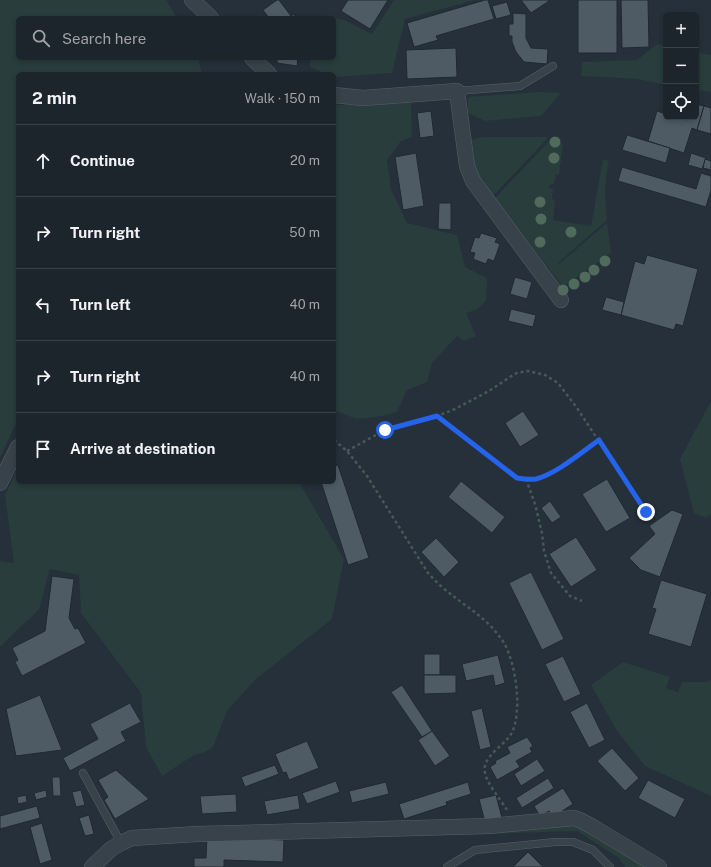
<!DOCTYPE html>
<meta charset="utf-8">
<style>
:root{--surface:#1c242c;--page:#293038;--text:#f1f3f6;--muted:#a0a4a9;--line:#3a4148}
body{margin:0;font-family:"Public Sans",sans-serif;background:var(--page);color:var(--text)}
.controls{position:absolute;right:12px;top:12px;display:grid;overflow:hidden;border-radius:6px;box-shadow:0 2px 6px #0003}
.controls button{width:36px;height:36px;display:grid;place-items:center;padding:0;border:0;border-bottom:1px solid var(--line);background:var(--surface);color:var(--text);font:20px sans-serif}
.stop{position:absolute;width:12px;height:12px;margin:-9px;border:3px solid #2563eb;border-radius:50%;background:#fff}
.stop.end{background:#2563eb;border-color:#fff;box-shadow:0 1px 4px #0008}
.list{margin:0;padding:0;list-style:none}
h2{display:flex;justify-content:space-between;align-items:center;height:52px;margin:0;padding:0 16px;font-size:17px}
h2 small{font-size:13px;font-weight:400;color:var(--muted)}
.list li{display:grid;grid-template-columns:26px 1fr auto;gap:12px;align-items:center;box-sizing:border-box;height:72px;padding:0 16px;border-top:1px solid var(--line)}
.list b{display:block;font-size:15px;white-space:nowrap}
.list em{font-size:13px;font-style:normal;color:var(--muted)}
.icon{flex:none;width:22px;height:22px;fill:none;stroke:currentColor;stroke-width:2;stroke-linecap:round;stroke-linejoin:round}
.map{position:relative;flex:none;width:711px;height:867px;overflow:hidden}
.search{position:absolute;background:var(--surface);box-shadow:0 2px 6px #0003;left:16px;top:16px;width:320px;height:44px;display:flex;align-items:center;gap:10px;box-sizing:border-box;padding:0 14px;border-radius:6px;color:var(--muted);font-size:15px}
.panel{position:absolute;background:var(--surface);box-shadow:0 2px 6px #0003;left:16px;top:72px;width:320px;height:412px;border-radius:6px}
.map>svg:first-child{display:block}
</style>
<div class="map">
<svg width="711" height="867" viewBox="0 0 711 867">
<rect width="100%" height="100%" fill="#25303a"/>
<g fill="#283d3c">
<polygon points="0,0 166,0 177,18 18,18 18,58 198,58 202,74 18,74 18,419 0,458"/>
<polygon points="394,0 475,0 405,19 392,73 334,77 334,74 327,74 310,67 310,58 334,58 334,18 344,20 372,34"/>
<polygon points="657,44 666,46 666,85 637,79 581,76 582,62 637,60"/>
<polygon points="696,52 711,55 711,92 696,90"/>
<polygon points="538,92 561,93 541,116 485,121 468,113 468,97"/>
<polygon points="397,101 411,101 412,137 401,141 387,160 391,189 407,223 457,235 465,267 487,278 486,301 476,310 466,313 476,336 464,341 457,336 432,363 427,382 407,390 397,412 383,416 356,419 334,410 334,104 340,105"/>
<polygon points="485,137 546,137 548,138 493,196 477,174 472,164 470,141 476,138"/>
<path d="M551,139L563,144L559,175L556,174L554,184H550L549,188L553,189L552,199L555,200L553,220L591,226L603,159L609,161C604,183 605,199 607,220L558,263L559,264L607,223L611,253L563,287L495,198Z"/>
<polygon points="711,401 711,514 706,518 694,513 680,459"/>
<polygon points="18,468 18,482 299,482 344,559 332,619 256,679 227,711 213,747 205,752 194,755 162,776 146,747 141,693 81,613 79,575 50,569 39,610 17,630 0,647 0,561 14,563 5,495"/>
<polygon points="623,662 670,677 666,688 678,692 682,682 705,682 711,680 711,796 645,766 617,731 591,685"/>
<polygon points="576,825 649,867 625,867 619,858 577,831 488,834 488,831"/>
</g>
<g fill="#4e5b65" stroke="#1f2931">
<polygon points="277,0 279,0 291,16 294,14 296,18 269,18 263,10"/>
<polygon points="348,0 388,0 370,29 341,11"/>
<polygon points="485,0 488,0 494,19 436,36 438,40 414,47 407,23"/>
<polygon points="521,0 548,0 549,1 531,13"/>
<rect x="578" y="0" width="39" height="53"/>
<polygon points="621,0 648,0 649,47 622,48"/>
<polygon points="507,2 511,15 496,19 492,6"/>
<polygon points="513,13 526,14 526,38 531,48 548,49 547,64 524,62 516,52 512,42 512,36 509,36 509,24 513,24"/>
<polygon points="456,48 457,77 407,79 406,50"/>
<polygon points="277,58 298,58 297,66 277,63"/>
<polygon points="696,104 704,106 697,130 692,128 684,153 648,141 657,111 666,114 666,117 677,117 687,120 688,117 696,117"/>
<polygon points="704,106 711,108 711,134 697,130"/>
<polygon points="431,111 434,136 420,138 417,113"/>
<polygon points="627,135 670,148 666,163 622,150"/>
<polygon points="416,153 424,206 403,210 395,157"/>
<polygon points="691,153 706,158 702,169 688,165"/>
<polygon points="705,159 711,161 711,170 703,168"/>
<polygon points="622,167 696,189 701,173 711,176 711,190 706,207 618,181"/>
<polygon points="439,203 451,203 451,230 438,229"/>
<polygon points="481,233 497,238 495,242 500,244 494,261 488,259 486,264 473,259 475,253 470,252 475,237 479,238"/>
<polygon points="647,255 698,269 683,326 676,324 674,330 621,315 635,261 644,264"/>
<polygon points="515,277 532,282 527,299 510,294"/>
<polygon points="606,297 624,302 621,315 602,310"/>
<polygon points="511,309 536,315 533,327 508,321"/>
<polygon points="523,411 539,435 520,447 505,423"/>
<polygon points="338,465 369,558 348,565 321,482 334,482 334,466"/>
<polygon points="607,479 630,518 606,532 582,494"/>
<polygon points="461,481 505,517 492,533 448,497"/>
<polygon points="550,501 561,517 552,523 541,508"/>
<polygon points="672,510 683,514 660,577 641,570 629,558 655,534 649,526"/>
<polygon points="576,537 597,570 571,587 549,554"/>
<polygon points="436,538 459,562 444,577 421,552"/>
<polygon points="531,572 564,639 542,650 509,583"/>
<polygon points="52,576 74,579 69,618 75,629 78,628 86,643 22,676 15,662 18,660 12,648 45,631"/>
<polygon points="661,580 707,594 691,647 648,634 656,609 652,608"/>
<rect x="424" y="654" width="16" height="21"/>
<polygon points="498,655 505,683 495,686 493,675 466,681 462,664"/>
<polygon points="563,656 581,694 564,702 545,664"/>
<polygon points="424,675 456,675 456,693 424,694"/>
<polygon points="402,685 432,731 422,737 391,692"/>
<polygon points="40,695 62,750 16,756 6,709"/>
<polygon points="130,703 141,722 121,732 126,741 70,771 63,758 98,739 90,724"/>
<polygon points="587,703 605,740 589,748 570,712"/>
<polygon points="482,708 491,747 480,750 471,711"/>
<polygon points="432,731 450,756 435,766 418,740"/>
<polygon points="527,737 533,746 530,748 532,752 516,761 520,767 497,780 490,767 496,763 495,761 510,753 507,747"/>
<polygon points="307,741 319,768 289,780 286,772 283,773 275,754"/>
<polygon points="612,748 639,778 625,791 597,761"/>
<polygon points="537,759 545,771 521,786 514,774"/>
<polygon points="275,765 279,774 245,787 241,777"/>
<polygon points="116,770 149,799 115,819 104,800 108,797 98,780"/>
<polygon points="52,777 60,777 61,796 53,796"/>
<polygon points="548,778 554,788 522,808 516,798"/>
<polygon points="648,780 685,799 675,818 638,798"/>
<polygon points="336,781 340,792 307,804 302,793"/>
<polygon points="386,782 389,794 352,803 349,791"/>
<polygon points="468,782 471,794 446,802 447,805 404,819 399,804"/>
<polygon points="563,788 573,804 553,817 549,811 540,816 534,806"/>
<polygon points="46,790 47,797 36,800 34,793"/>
<polygon points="81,790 85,805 76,807 72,792"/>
<polygon points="236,794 237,812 202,814 200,796"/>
<polygon points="26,795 27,802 18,804 17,797"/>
<polygon points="298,795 300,809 267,815 264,801"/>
<polygon points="496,795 502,818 485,822 479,799"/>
<polygon points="37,806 40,818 0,829 0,816"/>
<polygon points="89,815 94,834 85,836 79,818"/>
<polygon points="42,823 52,860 40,864 30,827"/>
<polygon points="207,837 284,840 283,862 224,860 224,867 194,867 194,858 206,858"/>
<polygon points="528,852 543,867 513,867"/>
</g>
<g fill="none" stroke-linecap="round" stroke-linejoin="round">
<defs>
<g id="service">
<polyline points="457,91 520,86 553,66"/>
<polyline points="83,773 121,843"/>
<polyline points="447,867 475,850 555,842 573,842 593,850 610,867"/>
</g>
<g id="minor">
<polyline points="192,0 211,18"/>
<polyline points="252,58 269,74"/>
<polyline points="334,95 363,98 457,91 467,166 473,181 561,300"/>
<polyline points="0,483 18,447"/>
<polyline points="92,867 111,849 121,843 132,838 197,834 489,826 574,818 580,820 593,827 659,867"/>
</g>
</defs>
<use href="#service" stroke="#566068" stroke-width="8"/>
<use href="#minor" stroke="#566068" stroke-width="16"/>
<g stroke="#465959" stroke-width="2.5" stroke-dasharray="3 3" stroke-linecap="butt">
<path d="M437,416L517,478C523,479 530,480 536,479C556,474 582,452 599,440"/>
<path d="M334,440L347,451L367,476L428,573C432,577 436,582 441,586C463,606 487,616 504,643C516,663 523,714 511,734C504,746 481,757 485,773C487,784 501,800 507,810"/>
<polyline points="347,451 385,430 432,418 455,409 489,391 510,377 517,373 528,371 545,375 558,383 577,408 646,513"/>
<polyline points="526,479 535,504 542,533 544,551 551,573 570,596 582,601"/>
</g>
<use href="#service" stroke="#38424a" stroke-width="7"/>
<use href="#minor" stroke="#38424a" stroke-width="15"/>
</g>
<g fill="#506a5c">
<circle cx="555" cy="142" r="5.5"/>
<circle cx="554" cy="158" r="5.5"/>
<circle cx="540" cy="202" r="5.5"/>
<circle cx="541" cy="219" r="5.5"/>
<circle cx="571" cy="232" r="5.5"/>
<circle cx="540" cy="242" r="5.5"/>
<circle cx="605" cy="261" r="5.5"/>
<circle cx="594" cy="270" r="5.5"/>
<circle cx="585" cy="277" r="5.5"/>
<circle cx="574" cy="284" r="5.5"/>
<circle cx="563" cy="290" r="5.5"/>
</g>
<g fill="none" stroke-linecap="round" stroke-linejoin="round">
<path stroke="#2563eb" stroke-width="5" d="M385,430L437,416L517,478C523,479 530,480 536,479C556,474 582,452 599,440L646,512"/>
</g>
</svg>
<div class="controls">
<button>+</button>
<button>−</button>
<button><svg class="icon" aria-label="locate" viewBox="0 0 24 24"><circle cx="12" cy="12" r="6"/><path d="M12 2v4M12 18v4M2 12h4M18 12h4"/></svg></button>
</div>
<div class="stop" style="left:385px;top:430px"></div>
<div class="stop end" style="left:646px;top:512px"></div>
<div class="search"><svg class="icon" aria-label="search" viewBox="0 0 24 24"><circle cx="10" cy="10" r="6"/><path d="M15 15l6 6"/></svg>Search here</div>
<section class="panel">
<h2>2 min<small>Walk · 150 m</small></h2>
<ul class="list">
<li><svg class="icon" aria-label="ahead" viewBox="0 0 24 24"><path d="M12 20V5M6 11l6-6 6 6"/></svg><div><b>Continue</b></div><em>20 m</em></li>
<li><svg class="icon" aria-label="right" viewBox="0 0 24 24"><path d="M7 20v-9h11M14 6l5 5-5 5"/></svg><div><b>Turn right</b></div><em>50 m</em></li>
<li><svg class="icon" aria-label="left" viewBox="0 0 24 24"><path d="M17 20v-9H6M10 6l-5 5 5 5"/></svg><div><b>Turn left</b></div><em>40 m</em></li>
<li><svg class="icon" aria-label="right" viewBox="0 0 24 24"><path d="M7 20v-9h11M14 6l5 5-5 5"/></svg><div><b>Turn right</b></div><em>40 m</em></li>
<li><svg class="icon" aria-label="arrive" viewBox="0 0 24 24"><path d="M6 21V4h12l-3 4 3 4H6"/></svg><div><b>Arrive at destination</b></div></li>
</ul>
</section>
</div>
